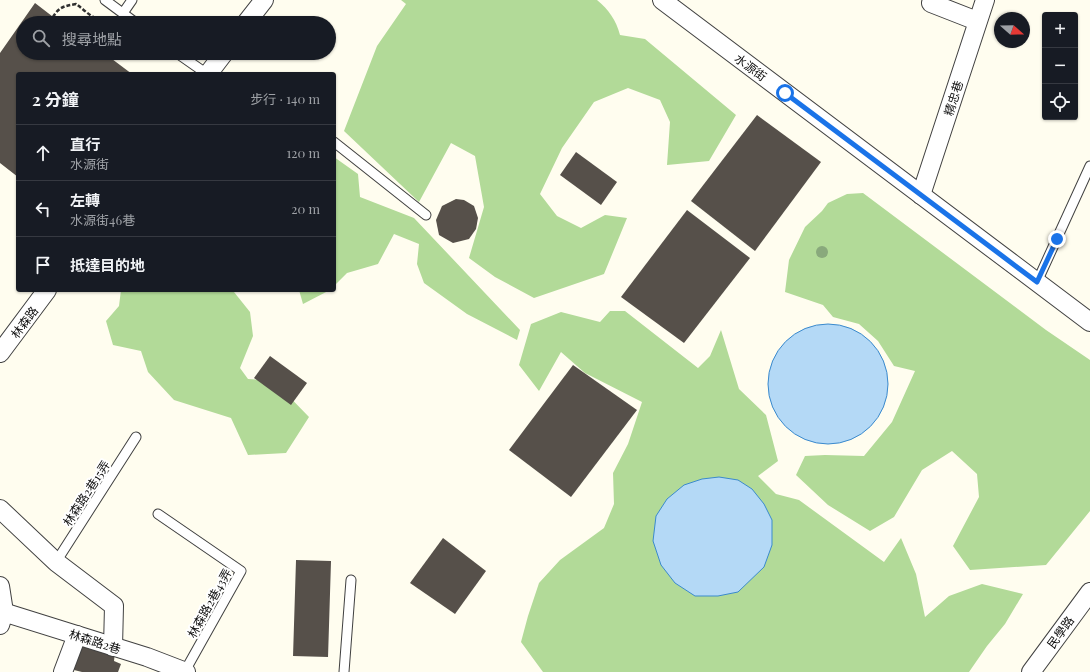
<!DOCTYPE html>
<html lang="zh-TW">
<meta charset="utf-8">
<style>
:root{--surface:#171b24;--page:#242831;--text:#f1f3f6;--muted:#9ea1a6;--line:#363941}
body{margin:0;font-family:"Playfair Display","Noto Sans TC",serif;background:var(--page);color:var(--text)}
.controls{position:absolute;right:12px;top:12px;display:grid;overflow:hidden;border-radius:4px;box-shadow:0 1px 3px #0004}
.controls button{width:36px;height:36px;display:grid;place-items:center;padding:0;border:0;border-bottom:1px solid var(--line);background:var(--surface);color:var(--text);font:20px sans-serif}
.compass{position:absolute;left:994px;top:12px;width:36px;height:36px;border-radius:50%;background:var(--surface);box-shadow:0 1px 3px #0004;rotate:110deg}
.stop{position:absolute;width:12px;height:12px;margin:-9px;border:3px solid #1a73e8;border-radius:50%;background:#fff}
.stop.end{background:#1a73e8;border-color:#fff;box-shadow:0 1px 4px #0008}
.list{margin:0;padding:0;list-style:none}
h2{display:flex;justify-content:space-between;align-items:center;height:52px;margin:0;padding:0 16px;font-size:17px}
h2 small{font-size:13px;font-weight:400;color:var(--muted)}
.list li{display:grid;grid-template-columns:26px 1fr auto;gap:12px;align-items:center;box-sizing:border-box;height:56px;padding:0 16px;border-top:1px solid var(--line)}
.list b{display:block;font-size:15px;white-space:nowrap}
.list p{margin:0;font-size:13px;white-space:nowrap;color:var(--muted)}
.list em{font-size:13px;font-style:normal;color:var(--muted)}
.icon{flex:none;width:22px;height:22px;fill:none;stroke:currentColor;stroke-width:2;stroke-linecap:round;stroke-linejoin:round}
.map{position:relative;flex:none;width:1090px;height:672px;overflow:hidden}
.search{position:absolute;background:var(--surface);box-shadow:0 1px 3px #0004;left:16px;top:16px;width:320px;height:44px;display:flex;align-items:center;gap:10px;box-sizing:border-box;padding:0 14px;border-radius:22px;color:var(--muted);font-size:15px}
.panel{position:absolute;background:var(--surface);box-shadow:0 1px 3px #0004;left:16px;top:72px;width:320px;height:220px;border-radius:4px}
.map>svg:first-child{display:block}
</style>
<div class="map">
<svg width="1090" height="672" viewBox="0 0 1090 672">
<rect width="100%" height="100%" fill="#fffdef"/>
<g fill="#b2da98">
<path d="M401,0H597C609,10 616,20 620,35L645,39L736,115L709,161L667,165L670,122L660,100L628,88L594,102L562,148L540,194L557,216L581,228L605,215L627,218L604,274L534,298L495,277L469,258L484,207L475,156L451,143L419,202L344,131L377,46L406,4Z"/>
<polygon points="334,157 358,174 360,197 414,218 520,330 517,340 467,314 424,283 417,264 419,244 394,234 378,264 347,273 334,286"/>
<polygon points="863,193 1046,330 1090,360 1090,511 1046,565 970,570 953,546 979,497 977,474 952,451 922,470 894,517 870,531 828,505 796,475 805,456 825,455 864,456 892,422 915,371 894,366 878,341 859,324 833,317 823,305 785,292 789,260 805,227 822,211 828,203 847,194"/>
<polygon points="121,290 234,290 234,292 250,312 253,336 240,368 248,379 274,381 309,417 286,453 248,455 231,418 174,400 148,372 141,351 113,345 106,321 119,306"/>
<polygon points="299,290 330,290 303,304"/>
<polygon points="610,311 625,311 698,368 710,356 721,330 739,389 766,415 778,461 758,476 776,494 799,500 884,562 901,538 916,574 925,617 949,596 982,584 1023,594 1005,624 987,646 969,672 543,672 521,642 528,616 539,583 560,560 604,528 614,504 613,473 628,444 642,402 585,373 561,352 539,391 519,365 531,324 561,312 600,322"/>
</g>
<g fill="#b4d9f6" stroke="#3b8acd">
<circle cx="828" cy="384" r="60"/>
<polygon points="719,477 738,480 752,489 764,504 772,520 772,545 764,567 738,592 718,596 695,596 675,583 661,565 653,541 656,516 667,499 684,485 702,479"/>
</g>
<g fill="#56504a">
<polygon points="35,3 61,23 23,23 23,53 104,53 132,74 18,74 18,177 0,163 0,53"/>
<polygon points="757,115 821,162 755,251 691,201"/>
<polygon points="576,152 617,182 601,205 560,175"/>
<polygon points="456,199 464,200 474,206 478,218 476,229 469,239 453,243 439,235 436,220 442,206"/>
<polygon points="687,210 750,258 684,343 621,297"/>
<polygon points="270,356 307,383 291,405 254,378"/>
<polygon points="573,365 637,410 571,497 509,450"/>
<polygon points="443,538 486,571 455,614 410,583"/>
<polygon points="296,560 331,561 328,657 293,656"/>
<polygon points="88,644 115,652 114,661 121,664 118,672 82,672 74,670 81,648"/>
</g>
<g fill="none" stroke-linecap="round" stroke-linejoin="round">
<defs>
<g id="lane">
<polyline points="105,0 136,23"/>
<polyline points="123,13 132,0"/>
<polyline points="177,53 207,74"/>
<polyline points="334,142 426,215"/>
<polyline points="1037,282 1090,166"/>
<polyline points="158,514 241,571 185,671"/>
<polyline points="56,562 136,437"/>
<polyline points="344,672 351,580"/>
</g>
<g id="street">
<polyline points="662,0 1090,322"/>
<polyline points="932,0 931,3 977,21"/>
<polyline points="246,23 264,0"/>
<polyline points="208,74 224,53"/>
<polyline points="921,195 985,0"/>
<polyline points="0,353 47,290"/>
<polyline points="0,509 56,562 114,606 113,647"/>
<polyline points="0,586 4,612 0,625"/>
<polyline points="0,611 147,657 186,672"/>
<polyline points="63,672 77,635"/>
<polyline points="1031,672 1090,592"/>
</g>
</defs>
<use href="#lane" stroke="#414141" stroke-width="11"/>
<use href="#street" stroke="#414141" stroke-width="20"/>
<path stroke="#303030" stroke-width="2.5" stroke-dasharray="4 2" stroke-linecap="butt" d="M53,17C59,7 64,6 76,4C86,11 97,24 111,21"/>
<use href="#lane" stroke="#fff" stroke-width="9"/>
<use href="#street" stroke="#fff" stroke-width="18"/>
</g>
<circle fill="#89a97c" cx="822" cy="252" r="6"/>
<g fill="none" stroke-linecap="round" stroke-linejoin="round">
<polyline stroke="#1a73e8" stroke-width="5" points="785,93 1037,282 1057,239"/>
</g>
<g text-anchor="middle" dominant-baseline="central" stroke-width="4" stroke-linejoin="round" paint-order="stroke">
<g font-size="12" fill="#0e0e0e" stroke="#fff">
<text transform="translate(751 67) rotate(37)">水源街</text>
<text transform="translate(953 98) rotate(-72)">精忠巷</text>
<text transform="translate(24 322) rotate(-53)">林森路</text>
<text transform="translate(86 493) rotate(-57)">林森路2巷15弄</text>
<text transform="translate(209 603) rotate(-61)">林森路2巷43弄</text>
<text transform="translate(1060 632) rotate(-54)">民學路</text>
<text transform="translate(95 641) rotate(18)">林森路2巷</text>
</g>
</g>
</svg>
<div class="controls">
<button>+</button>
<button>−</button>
<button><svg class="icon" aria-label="locate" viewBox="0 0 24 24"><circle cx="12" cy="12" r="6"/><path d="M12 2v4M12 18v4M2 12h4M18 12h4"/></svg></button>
</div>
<svg class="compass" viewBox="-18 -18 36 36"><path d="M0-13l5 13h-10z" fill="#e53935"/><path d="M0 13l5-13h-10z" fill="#9ea1a6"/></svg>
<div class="stop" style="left:785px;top:93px"></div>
<div class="stop end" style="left:1057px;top:239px"></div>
<div class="search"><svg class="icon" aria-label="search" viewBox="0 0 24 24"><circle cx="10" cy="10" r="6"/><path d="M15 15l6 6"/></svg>搜尋地點</div>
<section class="panel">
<h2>2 分鐘<small>步行 · 140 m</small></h2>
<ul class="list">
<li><svg class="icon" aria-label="ahead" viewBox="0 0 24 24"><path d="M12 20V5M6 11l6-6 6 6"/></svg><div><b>直行</b><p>水源街</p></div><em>120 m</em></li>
<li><svg class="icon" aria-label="left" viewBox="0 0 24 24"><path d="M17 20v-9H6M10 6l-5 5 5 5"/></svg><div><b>左轉</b><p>水源街46巷</p></div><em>20 m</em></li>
<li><svg class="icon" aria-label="arrive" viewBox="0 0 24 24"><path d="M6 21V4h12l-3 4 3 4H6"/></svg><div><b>抵達目的地</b></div></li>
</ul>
</section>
</div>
